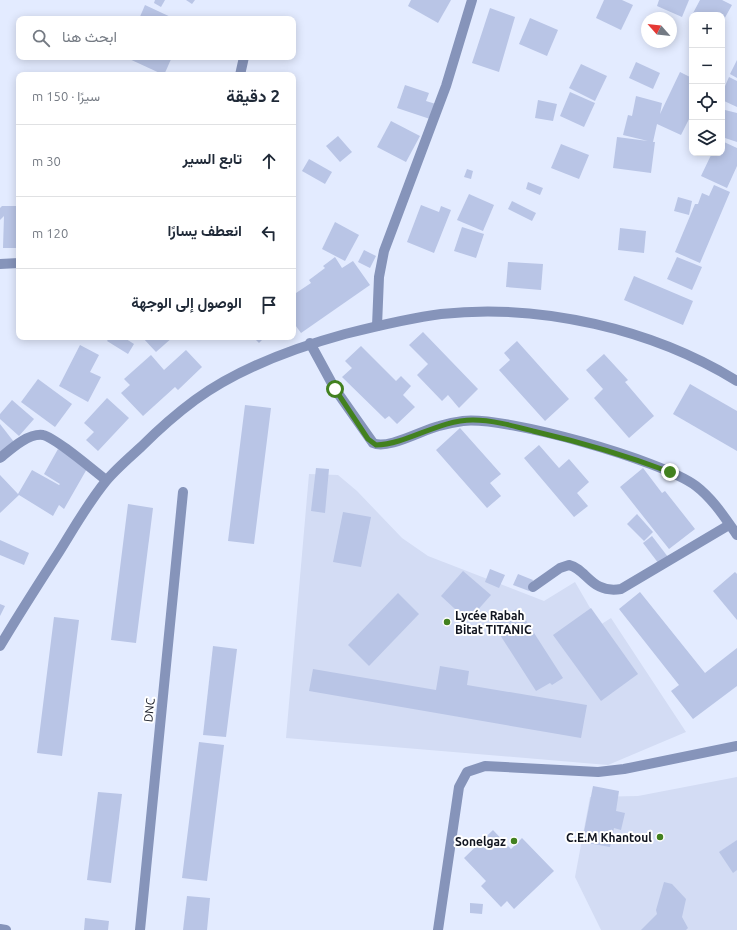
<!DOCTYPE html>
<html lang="ar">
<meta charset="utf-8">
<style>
:root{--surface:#fff;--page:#f6f6f7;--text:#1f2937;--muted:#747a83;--line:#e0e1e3}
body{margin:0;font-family:Ubuntu,Vazirmatn,sans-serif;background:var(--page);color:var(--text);direction:rtl}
.controls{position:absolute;right:12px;top:12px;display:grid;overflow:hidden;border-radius:8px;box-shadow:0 2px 10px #0003}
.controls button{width:36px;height:36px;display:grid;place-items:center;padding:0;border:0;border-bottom:1px solid var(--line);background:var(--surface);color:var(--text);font:20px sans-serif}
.compass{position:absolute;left:641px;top:12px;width:36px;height:36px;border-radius:50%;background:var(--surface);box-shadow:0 2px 10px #0003;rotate:297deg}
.stop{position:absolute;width:12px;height:12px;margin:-9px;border:3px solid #42811f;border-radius:50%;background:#fff}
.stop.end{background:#42811f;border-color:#fff;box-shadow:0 1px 4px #0008}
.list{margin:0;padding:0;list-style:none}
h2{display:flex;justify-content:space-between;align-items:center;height:52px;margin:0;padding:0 16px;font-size:17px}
h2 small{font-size:13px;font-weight:400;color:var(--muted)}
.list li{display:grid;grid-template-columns:26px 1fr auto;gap:12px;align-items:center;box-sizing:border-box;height:72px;padding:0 16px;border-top:1px solid var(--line)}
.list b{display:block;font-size:15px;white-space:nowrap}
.list em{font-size:13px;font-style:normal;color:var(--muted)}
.icon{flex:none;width:22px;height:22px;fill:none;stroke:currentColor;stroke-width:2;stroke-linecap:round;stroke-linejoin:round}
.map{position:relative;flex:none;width:737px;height:930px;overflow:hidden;direction:ltr}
.search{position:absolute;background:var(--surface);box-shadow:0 2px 10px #0003;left:16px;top:16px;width:280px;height:44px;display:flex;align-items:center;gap:10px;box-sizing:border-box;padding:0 14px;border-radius:8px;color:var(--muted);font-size:15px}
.panel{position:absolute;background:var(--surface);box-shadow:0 2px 10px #0003;left:16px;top:72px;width:280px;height:268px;border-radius:8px;direction:rtl}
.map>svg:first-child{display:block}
</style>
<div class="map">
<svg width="737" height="930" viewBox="0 0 737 930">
<rect width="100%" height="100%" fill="#e3ebff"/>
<g fill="#d3dcf4">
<polygon points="309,474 338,475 357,491 402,538 428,556 544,601 575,582 600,625 611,618 686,732 608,765 286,738"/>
<polygon points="737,777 737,930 601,930 575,877 590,797 638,796"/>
</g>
<g fill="#b9c5e6">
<polygon points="155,0 165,0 161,7 154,3"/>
<polygon points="186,0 195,0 192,4"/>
<polygon points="411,0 451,0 438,23 408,6"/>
<polygon points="604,0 622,0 633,5 621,30 596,18"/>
<polygon points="659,0 689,0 682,17 657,6"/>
<polygon points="700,0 722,0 732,5 722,23 722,15 692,15"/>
<polygon points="145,5 175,19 139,19"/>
<polygon points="490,8 515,17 499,72 472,63"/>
<polygon points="530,18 558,30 547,56 519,44"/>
<polygon points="125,57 172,57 164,75"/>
<polygon points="737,60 737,78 730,74"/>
<polygon points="636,62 660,73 653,89 629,78"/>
<polygon points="581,64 607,76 595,101 569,88"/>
<polygon points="680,72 692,78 692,113 681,135 657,124 653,142 655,142 651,173 613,168 617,137 648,141 623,135 628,115 632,116 636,96 662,103 660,114"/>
<polygon points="729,77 737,81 737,107 722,100 722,93"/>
<polygon points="405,85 429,93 426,101 439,105 433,120 397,108"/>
<polygon points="570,92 595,103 584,127 560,116"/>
<polygon points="538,100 557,104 553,121 535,118"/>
<polygon points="725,110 737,113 737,142 722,137 722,121"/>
<polygon points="391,121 420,136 406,162 377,147"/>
<polygon points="338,136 352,152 340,162 326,146"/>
<polygon points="724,142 737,148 737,166 727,188 701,176 712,153 722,153"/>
<polygon points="561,144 589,155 579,179 551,168"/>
<polygon points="309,159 332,172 325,184 302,171"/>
<polygon points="467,169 473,171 471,179 464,177"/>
<polygon points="528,182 543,188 540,195 526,189"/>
<polygon points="714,185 730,192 700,263 675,252 695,204 698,204 702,193 709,196"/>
<polygon points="469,194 494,205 483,231 457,220"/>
<polygon points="678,197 692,201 689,215 674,211"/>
<polygon points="512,201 536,213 532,221 508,209"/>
<polygon points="421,205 439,212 441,206 451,210 434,253 407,242"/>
<polygon points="2,206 19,206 19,248 3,248 4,216 0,220 0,208"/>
<polygon points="335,222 359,235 345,261 322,249"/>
<polygon points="462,227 484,234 476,258 454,251"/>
<polygon points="620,228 646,231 644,253 618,250"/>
<polygon points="364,250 376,256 370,268 358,262"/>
<polygon points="335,257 342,268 353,261 370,285 301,333 293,322 293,295 311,283 309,280 325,268 323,266"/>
<polygon points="677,257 702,267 692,290 667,279"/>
<polygon points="508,262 543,264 541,290 506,287"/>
<polygon points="634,276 693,301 683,325 624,300"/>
<polygon points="423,332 478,389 459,408 448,395 442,401 417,375 428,364 409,345"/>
<polygon points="110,337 123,337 134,344 128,354 107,341"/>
<polygon points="142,337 173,337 156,352"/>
<polygon points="253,337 265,337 259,343"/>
<polygon points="517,341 569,399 545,421 499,370 510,360 504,353"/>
<polygon points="80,345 99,355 90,372 101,377 88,402 59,386"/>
<polygon points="361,346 396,381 401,376 411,386 403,395 415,407 397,424 389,416 385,419 342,377 352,368 345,361"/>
<polygon points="186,350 202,367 178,390 175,387 143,416 121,393 130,385 124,379 151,355 164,370"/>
<polygon points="604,354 628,380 625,382 654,416 629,438 594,398 603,389 586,370"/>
<polygon points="38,379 72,404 55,427 21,402"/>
<polygon points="690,384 737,411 737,451 673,414"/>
<polygon points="107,398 129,418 98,451 86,440 94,432 84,423"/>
<polygon points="12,400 34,419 19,436 0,419 0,414"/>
<polygon points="245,405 271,408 254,544 228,541"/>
<polygon points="0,424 14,442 0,453"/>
<polygon points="460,428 501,474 490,483 501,496 487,508 436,450"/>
<polygon points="539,445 559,468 569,459 589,482 577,493 588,506 574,517 524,458"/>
<polygon points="58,449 88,467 64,509 59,505 53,516 19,495 0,513 0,475 18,494 32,470 59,485 60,484 44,474"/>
<polygon points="316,468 329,469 325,513 311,511"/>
<polygon points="643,468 662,493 665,491 695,529 669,549 620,487"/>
<polygon points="128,504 153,508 136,643 111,640"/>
<polygon points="343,512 371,517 361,567 333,562"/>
<polygon points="637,514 653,532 644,541 627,524"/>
<polygon points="652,536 668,557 659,564 643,543"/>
<polygon points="0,540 29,553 24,565 0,555"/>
<polygon points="490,569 505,575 499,588 485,582"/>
<polygon points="463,571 491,595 468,621 441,596"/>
<polygon points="735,572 737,574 737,620 713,591"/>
<polygon points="518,574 533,580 529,591 513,585"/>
<polygon points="640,592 705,673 737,648 737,686 693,719 671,691 679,685 619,609"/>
<polygon points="398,593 419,614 369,666 348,645"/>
<polygon points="0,604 5,606 0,616"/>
<polygon points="518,608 563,678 552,685 550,683 536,691 493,624"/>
<polygon points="591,608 638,674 601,701 553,635"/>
<polygon points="54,617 79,620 62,756 37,753"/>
<polygon points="213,646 237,649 226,737 203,735"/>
<polygon points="440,666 469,671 467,685 587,705 581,738 309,691 313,669 436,690"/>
<polygon points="199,742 224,745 207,881 182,878"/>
<polygon points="593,786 619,791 616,811 625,813 621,830 614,828 610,847 582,842"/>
<polygon points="98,792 122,794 111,883 87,880"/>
<polygon points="493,830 511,849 522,838 554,871 514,909 507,901 501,907 481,886 486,881 464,858"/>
<polygon points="737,840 737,870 733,873 719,852"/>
<polygon points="664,882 672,884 686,899 682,917 688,928 686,930 641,930 657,914 656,910"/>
<polygon points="187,896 210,898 207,930 183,930"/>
<polygon points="470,903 483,904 482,914 470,913"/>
<polygon points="85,918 109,921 108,930 84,930"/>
</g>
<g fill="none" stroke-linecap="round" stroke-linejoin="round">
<g stroke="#8694ba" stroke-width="10">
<polyline points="240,75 244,57"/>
<polyline points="0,264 19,263"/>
<polyline points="377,326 379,277 384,251 446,86 472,0"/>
<path d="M310,343L335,389L373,443C388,450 422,430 439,426C446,424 455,422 463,421C506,416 661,460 696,486C713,499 725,518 737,535"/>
<path d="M0,458C11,449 28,433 43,435C56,438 94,471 106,480"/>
<path d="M533,587L560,568L569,565C587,569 591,594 621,589L729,525"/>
<path d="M0,646C19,614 39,583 59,552C74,528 88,503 106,481C116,469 129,458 141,447C158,430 176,414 195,400C239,368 294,348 345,334C377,326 409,318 441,314C540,303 653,329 737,381"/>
<polyline points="0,929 6,930"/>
<polyline points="140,930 183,492"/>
<polyline points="438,930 459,787 467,772 485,766 598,772 624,769 737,746"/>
</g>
</g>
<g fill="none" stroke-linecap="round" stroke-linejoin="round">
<path stroke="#42811f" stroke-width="5" d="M335,389L368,439L376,445C408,444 438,420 473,420C492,420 514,426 533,431C580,442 625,455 670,472"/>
</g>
<g fill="#42811f" stroke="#fff" stroke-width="1.5">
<circle cx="447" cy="622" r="4"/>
<circle cx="660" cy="837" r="4"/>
<circle cx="514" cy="841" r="4"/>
</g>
<g text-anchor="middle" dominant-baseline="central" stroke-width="4" stroke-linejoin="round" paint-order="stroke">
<g font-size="12" font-weight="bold" fill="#10141f" stroke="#fff" text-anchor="end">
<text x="455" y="615" text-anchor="start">Lycée Rabah<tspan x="455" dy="14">Bitat TITANIC</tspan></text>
<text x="652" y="837">C.E.M Khantoul</text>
<text x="506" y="841">Sonelgaz</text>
</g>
<g font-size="12" fill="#10141f" stroke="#fff">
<text transform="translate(149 710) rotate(-84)">DNC</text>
</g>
</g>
</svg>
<div class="controls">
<button>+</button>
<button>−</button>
<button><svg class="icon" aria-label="locate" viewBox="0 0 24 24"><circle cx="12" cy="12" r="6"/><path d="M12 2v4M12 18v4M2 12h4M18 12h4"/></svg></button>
<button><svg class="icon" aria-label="layers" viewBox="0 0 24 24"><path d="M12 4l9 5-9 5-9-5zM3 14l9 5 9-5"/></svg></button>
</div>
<svg class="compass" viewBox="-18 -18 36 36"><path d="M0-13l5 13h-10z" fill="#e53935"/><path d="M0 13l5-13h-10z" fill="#747a83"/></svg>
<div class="stop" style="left:335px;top:389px"></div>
<div class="stop end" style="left:670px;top:472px"></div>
<div class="search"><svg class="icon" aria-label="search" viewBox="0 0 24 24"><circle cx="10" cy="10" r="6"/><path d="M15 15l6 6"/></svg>ابحث هنا</div>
<section class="panel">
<h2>2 دقيقة<small>سيرًا · 150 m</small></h2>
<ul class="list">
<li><svg class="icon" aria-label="ahead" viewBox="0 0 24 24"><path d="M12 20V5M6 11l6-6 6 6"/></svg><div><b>تابع السير</b></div><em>30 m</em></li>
<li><svg class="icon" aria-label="left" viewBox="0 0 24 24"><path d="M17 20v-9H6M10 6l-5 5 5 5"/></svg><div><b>انعطف يسارًا</b></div><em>120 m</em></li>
<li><svg class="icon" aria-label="arrive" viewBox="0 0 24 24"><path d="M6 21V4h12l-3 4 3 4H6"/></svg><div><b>الوصول إلى الوجهة</b></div></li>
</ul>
</section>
</div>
